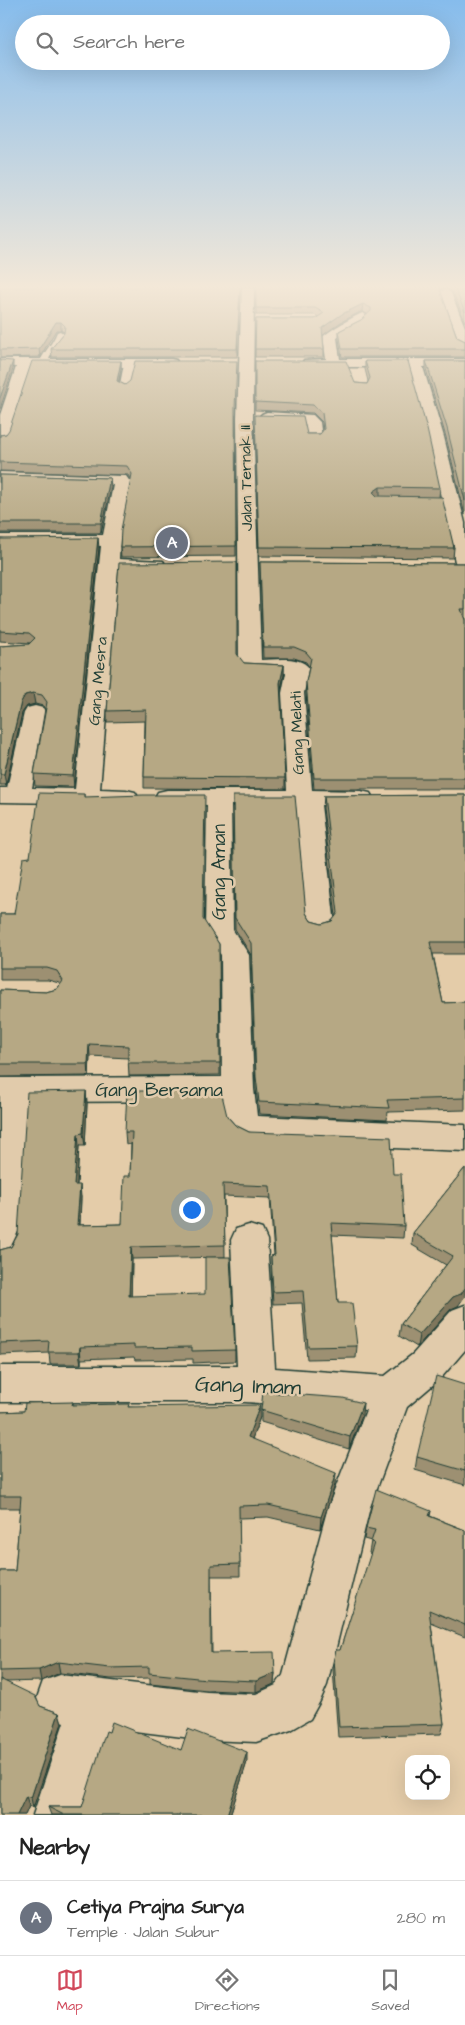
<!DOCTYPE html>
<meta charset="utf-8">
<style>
:root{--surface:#fff;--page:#f6f6f6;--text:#222;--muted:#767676;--line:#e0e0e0;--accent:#d1495b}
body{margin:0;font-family:"Architects Daughter",sans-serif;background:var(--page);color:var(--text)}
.controls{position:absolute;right:15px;bottom:15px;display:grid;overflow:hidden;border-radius:10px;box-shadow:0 5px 20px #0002}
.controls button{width:45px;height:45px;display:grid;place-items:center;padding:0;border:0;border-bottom:1px solid var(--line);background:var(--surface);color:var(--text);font:25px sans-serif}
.you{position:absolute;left:191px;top:1209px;width:18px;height:18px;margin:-12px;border:4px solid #fff;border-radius:50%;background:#1a73e8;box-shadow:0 0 0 8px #1a73e833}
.badge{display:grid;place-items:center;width:32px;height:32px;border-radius:50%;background:var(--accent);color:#fff;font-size:16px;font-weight:700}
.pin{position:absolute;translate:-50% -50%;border:2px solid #fff;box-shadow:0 1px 5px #0006}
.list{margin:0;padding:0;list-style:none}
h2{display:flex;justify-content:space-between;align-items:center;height:65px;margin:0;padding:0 20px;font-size:21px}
h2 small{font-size:16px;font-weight:400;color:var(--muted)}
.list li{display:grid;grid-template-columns:32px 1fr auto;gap:15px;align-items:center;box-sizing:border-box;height:75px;padding:0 20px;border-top:1px solid var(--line)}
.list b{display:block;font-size:19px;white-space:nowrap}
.list p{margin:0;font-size:16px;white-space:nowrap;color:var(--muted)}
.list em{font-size:16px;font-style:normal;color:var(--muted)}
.icon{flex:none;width:28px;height:28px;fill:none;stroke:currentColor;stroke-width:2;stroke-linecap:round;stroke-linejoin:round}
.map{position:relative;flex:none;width:465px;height:1815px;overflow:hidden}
.search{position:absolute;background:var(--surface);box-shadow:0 5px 20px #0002;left:15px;right:15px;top:15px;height:55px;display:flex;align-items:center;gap:12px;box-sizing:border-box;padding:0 18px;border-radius:28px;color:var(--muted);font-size:19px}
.sheet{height:140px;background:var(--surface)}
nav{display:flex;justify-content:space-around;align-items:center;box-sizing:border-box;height:70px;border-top:1px solid var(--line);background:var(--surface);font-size:14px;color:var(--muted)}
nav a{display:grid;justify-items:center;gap:2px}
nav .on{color:var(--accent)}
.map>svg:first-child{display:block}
</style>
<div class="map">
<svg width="465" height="1815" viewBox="0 0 465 1815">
<rect width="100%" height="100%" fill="#e4cca9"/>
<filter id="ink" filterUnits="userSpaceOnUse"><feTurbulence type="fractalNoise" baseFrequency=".02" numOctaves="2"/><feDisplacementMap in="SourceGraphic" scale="10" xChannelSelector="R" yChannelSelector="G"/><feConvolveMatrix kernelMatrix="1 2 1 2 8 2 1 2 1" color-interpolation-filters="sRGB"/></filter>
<g filter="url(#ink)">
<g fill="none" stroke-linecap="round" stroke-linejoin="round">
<defs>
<g id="service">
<path d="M60,331L64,334L63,340L52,353L46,365H40L39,363C44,352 53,343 57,332Z"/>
<polygon points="129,361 134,364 129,389 124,392 119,389 124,364"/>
</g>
<g id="minor">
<path d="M242,287H254L253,417L261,660C275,660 300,655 309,668L304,693L312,790L361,791L370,793L373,798L370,803L361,805H321L335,925L331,931L321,934L311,931L307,925L296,806L231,805L233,930L249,955L254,1089L257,1116L465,1125V1151L250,1142C226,1134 225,1124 223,1101L27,1102L18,1246L13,1257L0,1261V1078L222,1077L221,955L205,931L207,805L167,804L158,802L155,797L158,792L167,790H287L282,693L286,673H257L244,671L239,663L237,417Z"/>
<polygon points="445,289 451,293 465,327 465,348 458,344 439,293"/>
<path d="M363,313L369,317L360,326L337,338L340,359H465V367H423L444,437L465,523V568L458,566L455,562L428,437L409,367H309L304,366L302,363L304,360L326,359L323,337C328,331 356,315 363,313Z"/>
<polygon points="0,359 171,359 176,360 178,363 176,366 171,367 31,367 8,438 6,441 0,443 0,415 16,367 0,367"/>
<polygon points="267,412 313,415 320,422 322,438 320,441 308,441 304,423 262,420 259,417 262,414"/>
<polygon points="0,472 126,476 131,483 120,540 119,559 163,561 166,565 163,569 118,571 100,789 126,790 135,792 138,797 135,802 126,804 0,802 0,788 7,788 24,713 27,708 35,706 43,708 46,713 32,788 75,789 101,546 0,547 0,535 103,535 113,485 0,482"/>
<polygon points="249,1225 262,1229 267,1240 275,1368 385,1376 413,1354 452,1310 465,1305 465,1350 441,1378 407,1407 370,1507 327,1685 320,1701 310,1719 291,1730 256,1742 207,1740 110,1728 83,1815 33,1815 64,1722 43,1715 37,1698 43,1681 60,1675 207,1692 256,1694 276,1685 283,1675 328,1507 366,1410 245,1402 0,1402 0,1366 237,1366 231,1240 236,1229"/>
</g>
</defs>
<use href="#service" stroke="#1f3d34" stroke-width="3"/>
<use href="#minor" stroke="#1f3d34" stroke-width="3"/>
<use href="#service" fill="#e1cbab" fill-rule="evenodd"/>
<use href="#minor" fill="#e1cbab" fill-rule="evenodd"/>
</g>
<g fill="#9d9072" stroke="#1f3d34">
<polygon points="0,287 240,287 237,357 52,357 51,349 64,333 64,332 61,330 56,330 40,357 0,358"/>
<polygon points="256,287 465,287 465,322 453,292 444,287 440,290 457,337 465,341 465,357 342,357 339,339 339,331 361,320 367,314 362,311 341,322 323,335 324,349 324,357 255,357 256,319 315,319 318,317 315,315 256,315"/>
<polygon points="121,361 121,369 119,382 125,385 235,415 236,556 121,557 120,547 131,481 128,475 0,471 0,435 6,434"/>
<polygon points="255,361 355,383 367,384 368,381 365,369 365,361 440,488 439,497 454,548 453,558 259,556 255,424 307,434 320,434 323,431 322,422 313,413 255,410"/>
<polygon points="426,361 465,361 465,515 446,437 426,369"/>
<polygon points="0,475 110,478 111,487 101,533 0,533"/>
<polygon points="0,539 99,548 74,787 35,786 34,774 45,709 43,706 35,704 27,706 22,713 6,785 0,785 0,646 29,644 30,643 0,641"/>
<polygon points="260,562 465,563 465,789 314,789 306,693 306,682 309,667 306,662 294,658 263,658"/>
<polygon points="244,663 284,665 284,675 281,690 285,778 285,789 144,788 144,777 145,721 107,722 107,711"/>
<polygon points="84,794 84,797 203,920 219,944 220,1075 129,1076 128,1058 90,1056 89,1076 0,1077 0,990 46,992 57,989 60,985 59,983 48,980 0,980 0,914 14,914 30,857"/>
<polygon points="465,795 465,954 433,954 443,1003 465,1002 465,1110 388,1112 387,1120 259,1114 256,1089 251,955 235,929 233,796 306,913 311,921 322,924 332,921 336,916 323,808 324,796"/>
<polygon points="86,1091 87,1104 85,1146 79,1146 77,1185 81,1197 80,1225 122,1224 130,1176 131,1144 126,1145 125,1132 227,1116 235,1125 249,1132 393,1174 404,1226 403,1238 332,1235 338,1303 357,1346 356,1358 307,1359 302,1303 273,1304 271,1268 271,1256 274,1255 270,1198 224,1196 225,1257 132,1259 131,1296 235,1350 235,1361 193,1363 193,1359 135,1360 134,1357 81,1359 81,1364 50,1364 49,1353 0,1355 0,1250 11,1247"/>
<polygon points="465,1168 458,1306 451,1309 417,1347 399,1336 401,1324 446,1265 412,1245 413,1233"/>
<polygon points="465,1385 465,1485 415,1470 417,1457"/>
<polygon points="73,1402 73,1405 129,1407 260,1417 252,1439 335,1485 320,1529 268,1517 239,1518 240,1576 211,1576 212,1653 275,1673 274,1684 256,1692 207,1690 150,1684 150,1678 111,1679 60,1673 41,1681 6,1682 40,1706 59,1713 62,1723 33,1808 29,1806 25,1815 0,1815 0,1571 15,1571 20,1508 0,1508 0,1412 24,1411"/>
<polygon points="261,1410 362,1415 349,1449 261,1422"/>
<polygon points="431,1511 430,1516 465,1530 465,1637 431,1623 444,1724 441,1734 338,1737 333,1669 334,1659 340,1650 371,1554 369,1553 371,1541 364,1539 366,1528"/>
<polygon points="109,1732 181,1750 247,1762 230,1815 51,1815 48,1807 82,1807"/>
</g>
<g fill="#7f765c" stroke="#1f3d34">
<polygon points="438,287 444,287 437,292"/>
<polygon points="363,304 362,311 341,322 322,336 322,328 342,314"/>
<polygon points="56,322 61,322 61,330 56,330 40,357 39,349"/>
<polygon points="13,361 13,369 0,409 0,398"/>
<polygon points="121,361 121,369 117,390 117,381"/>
<polygon points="110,478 111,487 101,533 101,523"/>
<polygon points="380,487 380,496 372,501 373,492"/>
<polygon points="98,538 99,548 74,787 73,776"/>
<polygon points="284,665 284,675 280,693 280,683"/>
<polygon points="33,693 35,704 27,706 22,713 6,785 4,774 21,702 25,695"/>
<polygon points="89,1044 90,1056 89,1076 88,1064"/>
<polygon points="86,1091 87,1104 85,1146 83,1133"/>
<polygon points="78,1134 79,1146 76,1197 74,1185"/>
<polygon points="80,1185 81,1197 79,1237 77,1225"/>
<polygon points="131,1247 132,1259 131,1308 129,1296"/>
<polygon points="465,1288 465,1296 458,1306 451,1309 417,1347 419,1335 453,1297"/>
<polygon points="80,1347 81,1359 81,1364 79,1352"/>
<polygon points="363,1403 362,1415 349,1449 350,1437"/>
<polygon points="260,1405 260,1417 248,1450 248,1437"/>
<polygon points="336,1473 335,1485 320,1529 321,1517"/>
<polygon points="58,1662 60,1673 41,1681 39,1670"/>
<polygon points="275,1673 274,1684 256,1692 256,1681"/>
<polygon points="59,1713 62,1723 33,1808 31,1798"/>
<polygon points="247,1752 247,1762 230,1815 227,1815"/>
<polygon points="26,1796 29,1806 25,1815 17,1815"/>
</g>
<g fill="#b6a884" stroke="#1f3d34">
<polygon points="0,287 240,287 237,349 51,349 64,333 65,326 61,322 56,322 39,349 0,350"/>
<polygon points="256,287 439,287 457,337 465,341 465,349 342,349 339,331 361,320 371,311 371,308 363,304 342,314 322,328 324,349 255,349 256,319 315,319 324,313 315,308 256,308"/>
<polygon points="454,287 465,287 465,312"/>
<polygon points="0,360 13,361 0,398"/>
<polygon points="32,361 121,361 117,381 125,385 130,381 135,361 237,361 235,408 236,546 120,547 121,530 132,474 127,466 0,462 0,435 6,434 9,430"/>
<polygon points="255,361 346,361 355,383 367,384 370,378 365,361 408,361 427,429 440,488 380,487 373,492 377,496 442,497 454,548 259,547 255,415 303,416 307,434 320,434 324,429 322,413 313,405 255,402"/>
<polygon points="426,361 465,361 465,501 447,428"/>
<polygon points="0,475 110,478 101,523 0,523"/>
<polygon points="98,538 73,776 34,774 47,702 42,695 33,693 25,695 21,702 4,774 0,774 0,646 29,644 35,638 29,633 0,631 0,539"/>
<polygon points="237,562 237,654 244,663 284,665 280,683 285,778 144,777 146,710 107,711 119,563"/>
<polygon points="260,562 465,563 465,609 461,609 465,620 465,778 314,778 306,682 311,658 306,652 294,647 263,647"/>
<polygon points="39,793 84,794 84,797 143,795 205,795 203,919 219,944 220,1063 128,1063 128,1046 89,1044 88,1064 0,1064 0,990 46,992 57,989 63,981 57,971 47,968 0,968 0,914 14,914 23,858 30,857"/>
<polygon points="465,795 465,942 430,942 443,1003 465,1002 465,1098 387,1100 389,1108 259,1102 256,1077 251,943 235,918 233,796 295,796 306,913 311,921 322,924 332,921 338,913 324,796"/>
<polygon points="86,1091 83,1133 78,1134 74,1185 80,1185 77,1225 122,1224 124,1176 130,1176 132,1132 125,1132 127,1091 221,1091 227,1116 235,1125 249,1132 391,1137 393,1174 401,1174 404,1226 331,1223 338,1303 352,1303 357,1346 308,1347 303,1291 273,1292 271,1256 275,1255 270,1186 223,1184 225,1245 131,1247 129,1296 205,1294 205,1257 230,1257 235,1350 192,1351 192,1347 134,1348 134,1345 80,1347 79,1352 48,1352 49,1341 0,1343 0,1250 11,1247 18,1234 27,1092"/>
<polygon points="465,1168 465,1288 461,1294 453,1297 419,1335 401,1324 453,1256 413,1233"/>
<polygon points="436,1376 465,1385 465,1471 417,1457"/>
<polygon points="263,1392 343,1398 363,1403 350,1437 261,1410"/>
<polygon points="73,1402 72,1405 129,1404 128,1407 260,1405 248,1437 336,1473 321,1517 268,1505 239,1506 240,1564 211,1565 211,1653 274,1652 275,1673 256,1681 207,1679 149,1673 149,1667 110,1668 58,1662 39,1670 0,1671 0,1571 15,1571 21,1496 0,1496 0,1412 24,1411 25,1403"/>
<polygon points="376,1489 431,1511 429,1516 465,1530 465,1625 429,1610 444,1724 339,1727 334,1659 336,1650 340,1650 374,1543 371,1542 375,1530 366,1528"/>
<polygon points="0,1679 35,1696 40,1706 59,1713 31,1798 26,1796 17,1815 0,1815"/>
<polygon points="112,1722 181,1750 188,1729 247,1752 227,1815 64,1815 48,1807 82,1807 106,1731 109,1732"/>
</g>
</g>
<linearGradient id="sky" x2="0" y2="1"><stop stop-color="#86bcec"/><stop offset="0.53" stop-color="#f3e8d8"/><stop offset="1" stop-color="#f3e8d8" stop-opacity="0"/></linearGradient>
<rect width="465" height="541" fill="url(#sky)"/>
<g text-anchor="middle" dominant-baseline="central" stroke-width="5" stroke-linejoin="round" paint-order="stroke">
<g font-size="16" fill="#1f3d34" stroke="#e1cbab">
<text transform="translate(246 478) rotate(-91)">Jalan Ternak II</text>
<text transform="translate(98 681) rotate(-85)">Gang Mesra</text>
<text transform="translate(297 733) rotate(-92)">Gang Melati</text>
</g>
<g font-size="19" fill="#1f3d34" stroke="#e1cbab">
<text transform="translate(219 872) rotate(-90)">Gang Aman</text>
<text x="159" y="1090">Gang Bersama</text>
</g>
<g font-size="22" fill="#1f3d34" stroke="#e1cbab">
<text transform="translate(248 1386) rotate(2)">Gang Imam</text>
</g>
</g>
</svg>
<div class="controls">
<button><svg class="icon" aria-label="locate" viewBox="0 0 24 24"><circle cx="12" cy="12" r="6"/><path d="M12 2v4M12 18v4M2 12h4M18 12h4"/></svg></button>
</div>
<div class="you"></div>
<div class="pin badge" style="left:172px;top:543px;background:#6b7280">A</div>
<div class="search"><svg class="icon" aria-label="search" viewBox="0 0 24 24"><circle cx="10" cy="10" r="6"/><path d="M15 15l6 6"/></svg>Search here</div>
</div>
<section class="sheet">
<h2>Nearby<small></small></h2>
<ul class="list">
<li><span class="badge" style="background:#6b7280">A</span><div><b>Cetiya Prajna Surya</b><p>Temple · Jalan Subur</p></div><em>280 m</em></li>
</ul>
</section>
<nav>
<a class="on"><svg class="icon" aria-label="map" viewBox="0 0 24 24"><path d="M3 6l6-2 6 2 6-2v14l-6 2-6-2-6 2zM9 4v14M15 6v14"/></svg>Map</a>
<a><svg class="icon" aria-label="directions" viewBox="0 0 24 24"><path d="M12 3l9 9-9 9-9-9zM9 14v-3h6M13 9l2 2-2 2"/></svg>Directions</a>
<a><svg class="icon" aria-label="saved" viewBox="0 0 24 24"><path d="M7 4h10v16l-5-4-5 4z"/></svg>Saved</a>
</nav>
